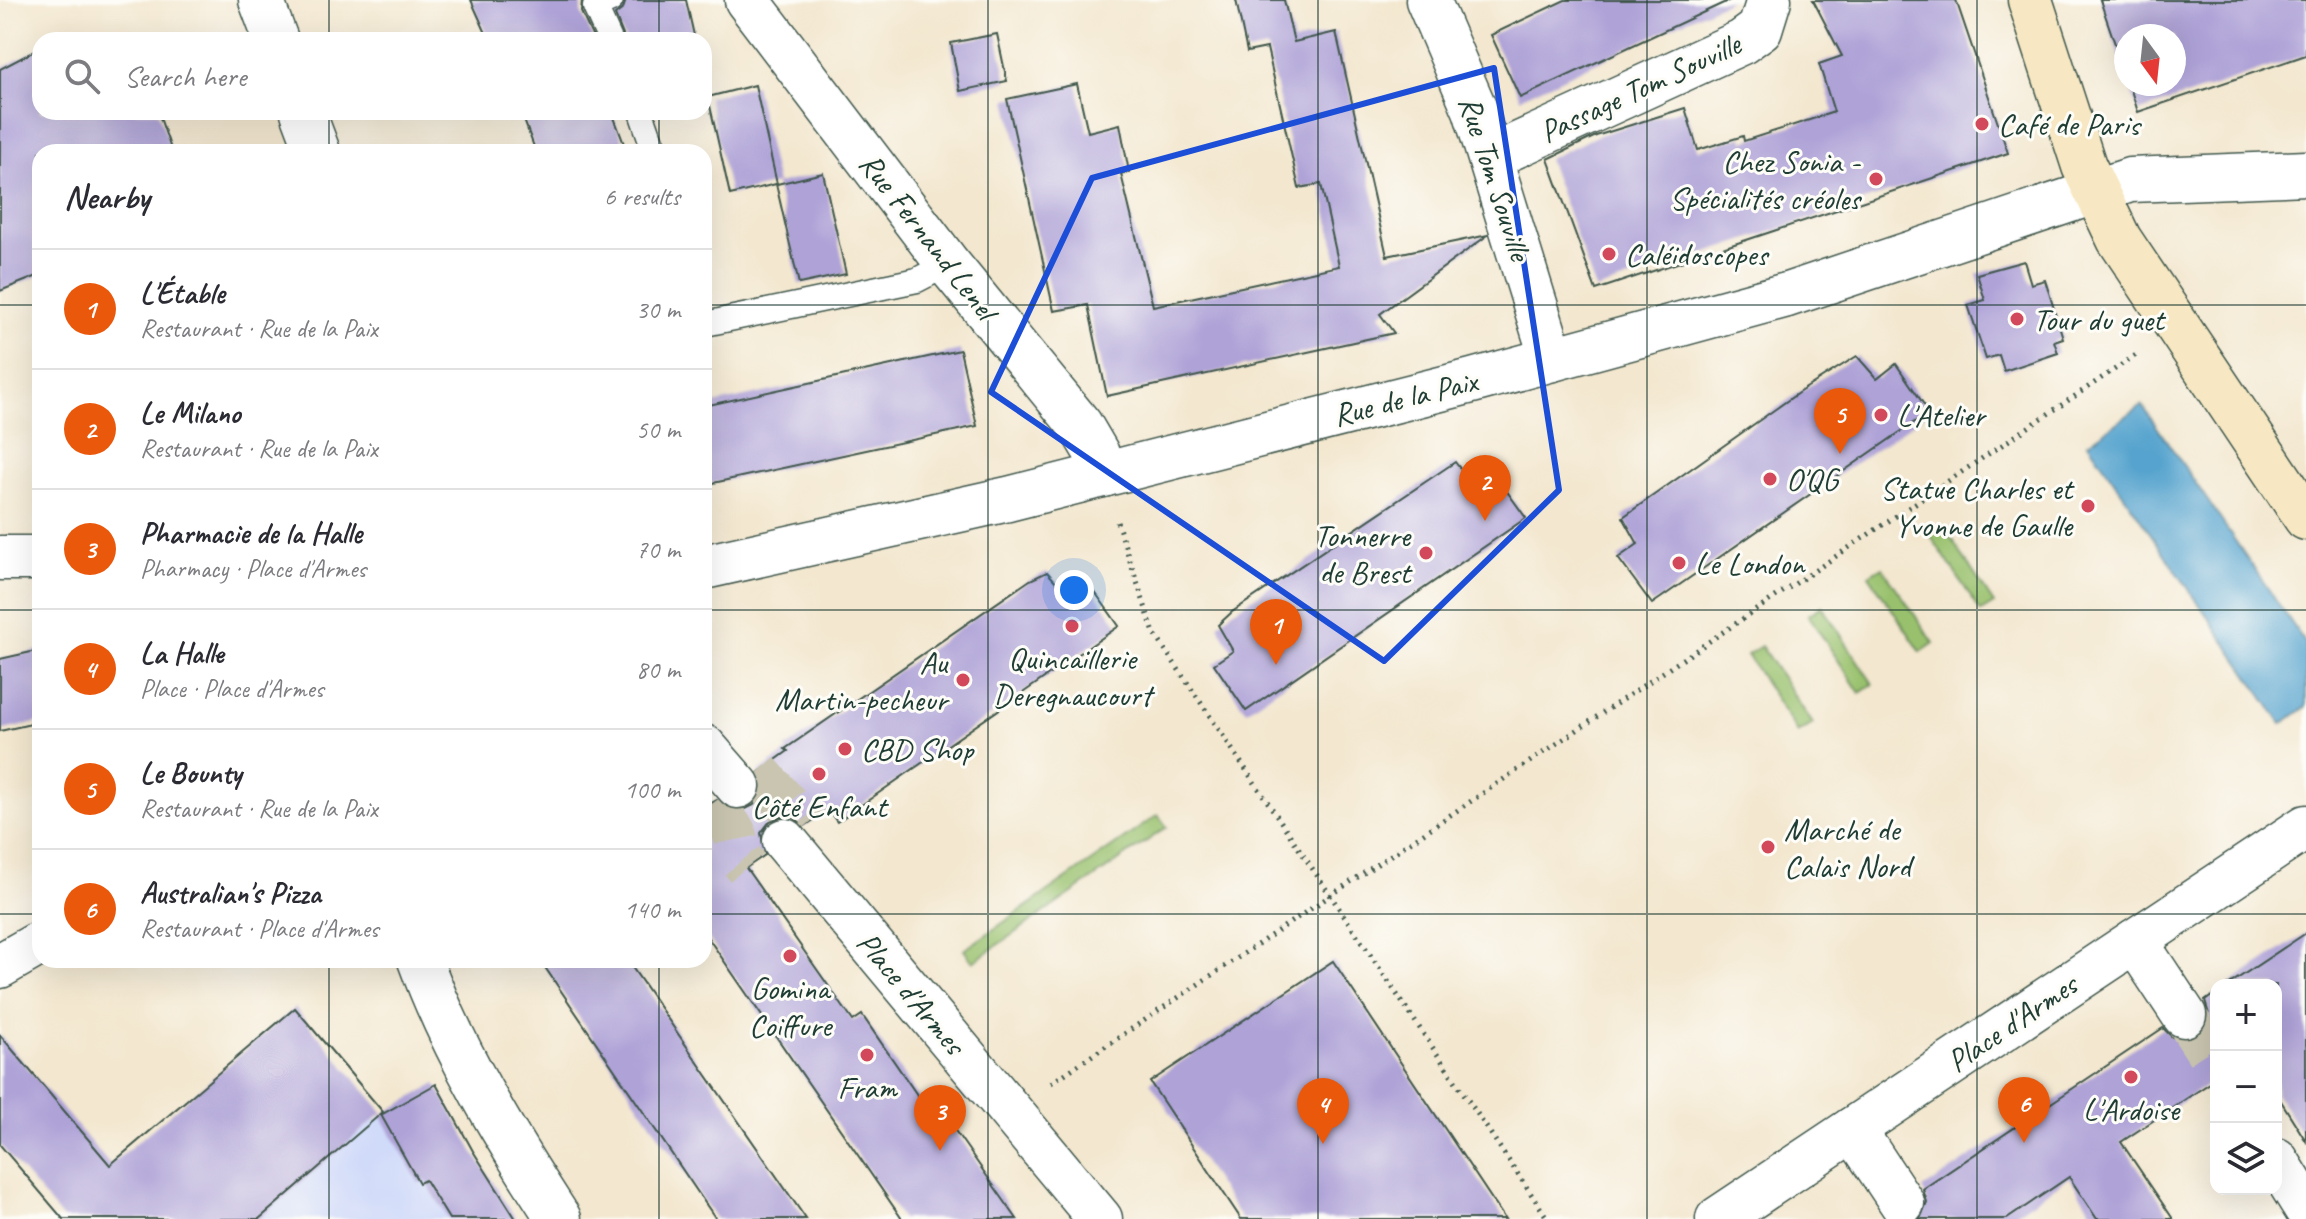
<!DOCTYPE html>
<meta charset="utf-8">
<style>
:root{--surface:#fff;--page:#f7f7f7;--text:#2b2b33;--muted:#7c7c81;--line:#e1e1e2;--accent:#ea580c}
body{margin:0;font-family:Caveat,sans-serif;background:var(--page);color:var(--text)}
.controls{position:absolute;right:24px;bottom:24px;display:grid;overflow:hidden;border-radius:16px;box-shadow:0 8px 32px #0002}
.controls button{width:72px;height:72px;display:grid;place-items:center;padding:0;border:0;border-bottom:2px solid var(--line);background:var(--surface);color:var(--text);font:40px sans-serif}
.compass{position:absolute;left:2114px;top:24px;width:72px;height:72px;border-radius:50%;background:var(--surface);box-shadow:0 8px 32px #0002;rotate:165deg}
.you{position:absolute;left:1074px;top:590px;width:28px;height:28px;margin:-20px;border:6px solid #fff;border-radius:50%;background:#1a73e8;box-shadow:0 0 0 12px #1a73e833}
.badge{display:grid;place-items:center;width:52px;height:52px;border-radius:50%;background:var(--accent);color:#fff;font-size:26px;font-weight:700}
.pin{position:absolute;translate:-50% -66px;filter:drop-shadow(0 2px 4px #0008)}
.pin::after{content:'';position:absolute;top:42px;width:28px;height:24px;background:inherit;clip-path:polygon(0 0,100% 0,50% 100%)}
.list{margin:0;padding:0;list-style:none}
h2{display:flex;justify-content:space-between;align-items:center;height:104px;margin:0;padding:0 32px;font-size:34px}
h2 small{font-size:26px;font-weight:400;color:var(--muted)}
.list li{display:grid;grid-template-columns:52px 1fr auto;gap:24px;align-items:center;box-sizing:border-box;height:120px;padding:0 32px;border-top:2px solid var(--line)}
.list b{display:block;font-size:30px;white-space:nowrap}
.list p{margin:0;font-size:26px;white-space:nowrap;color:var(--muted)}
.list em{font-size:26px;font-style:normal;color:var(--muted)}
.icon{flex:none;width:44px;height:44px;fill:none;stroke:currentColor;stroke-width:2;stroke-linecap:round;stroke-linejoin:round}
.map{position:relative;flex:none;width:2306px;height:1219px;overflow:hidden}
.search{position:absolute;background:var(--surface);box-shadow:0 8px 32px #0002;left:32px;top:32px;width:680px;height:88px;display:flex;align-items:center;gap:20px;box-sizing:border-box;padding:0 28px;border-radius:24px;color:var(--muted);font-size:30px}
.panel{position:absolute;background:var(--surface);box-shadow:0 8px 32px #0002;left:32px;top:144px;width:680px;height:824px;border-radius:24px}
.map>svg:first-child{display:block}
</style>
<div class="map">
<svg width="2306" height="1219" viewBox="0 0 2306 1219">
<rect width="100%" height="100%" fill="#fdfcf7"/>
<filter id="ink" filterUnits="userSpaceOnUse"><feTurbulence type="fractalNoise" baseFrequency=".0125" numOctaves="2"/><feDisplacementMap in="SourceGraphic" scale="16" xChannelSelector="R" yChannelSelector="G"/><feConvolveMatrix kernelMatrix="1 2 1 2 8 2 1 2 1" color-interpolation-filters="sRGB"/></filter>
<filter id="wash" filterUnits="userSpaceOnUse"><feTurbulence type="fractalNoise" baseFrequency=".006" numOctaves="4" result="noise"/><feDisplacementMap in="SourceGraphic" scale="32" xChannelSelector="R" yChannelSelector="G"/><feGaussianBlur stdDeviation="1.8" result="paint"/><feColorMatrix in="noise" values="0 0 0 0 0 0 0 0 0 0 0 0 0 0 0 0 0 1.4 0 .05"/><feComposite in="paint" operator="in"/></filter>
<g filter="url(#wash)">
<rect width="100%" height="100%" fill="#f3e7cf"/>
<polygon fill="#d0daf9" points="436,1084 473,1151 516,1219 259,1219 370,1123"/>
<g fill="#99c16d" stroke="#5c7f50" stroke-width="2">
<polygon points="1943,526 1994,604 1981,612 1930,535"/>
<polygon points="1882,567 1934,643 1921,652 1869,575"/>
<polygon points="1822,606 1873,684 1860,693 1808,615"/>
<polygon points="1761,646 1813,724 1798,733 1747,655"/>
<polygon points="1158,815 1167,827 973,962 964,950"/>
</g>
<polygon fill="#55a3ce" stroke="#3a7081" stroke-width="2" points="2142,405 2306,644 2306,707 2282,724 2088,443"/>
<g id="blocks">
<g fill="#aea2d7">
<polygon points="471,0 582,0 581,12 594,40 489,40"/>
<polygon points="626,0 686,0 695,40 625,40 615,15 623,9"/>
<polygon points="1236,0 1284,0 1294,42 1336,32 1387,256 1488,235 1380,314 1394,333 1107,396 1088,305 1054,311 1007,99 1077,84 1088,132 1120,124 1129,172 1121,174 1153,306 1339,266 1321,184 1299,188 1267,48 1247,52"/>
<polygon points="1565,0 1730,0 1520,98 1491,35"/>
<polygon points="1813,0 1956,0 2008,153 1596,290 1548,159 1596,136 1685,108 1698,150 1743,136 1744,141 1834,112 1819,64 1842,56"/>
<polygon points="2100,0 2306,0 2306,55 2138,112 2129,84 2174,84 2174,36 2126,36 2126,76"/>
<polygon points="997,34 1007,81 960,91 951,43"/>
<polygon points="40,48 40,112 158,112 172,152 40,152 40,275 0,291 0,69"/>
<polygon points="755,85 777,184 823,173 846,274 799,284 776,184 730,195 708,97"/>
<polygon points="521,112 612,112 627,152 536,152"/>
<polygon points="2024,261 2031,284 2045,280 2063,338 2054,341 2058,353 2004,371 1999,355 1986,359 1968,305 1985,300 1977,274"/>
<polygon points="960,350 977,426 704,485 704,406"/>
<polygon points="1857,356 1877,379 1896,364 1929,412 1652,604 1618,558 1638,544 1623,517 1798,393"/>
<polygon points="1455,462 1473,485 1482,479 1498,479 1526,518 1246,711 1214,664 1233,651 1218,625 1232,612"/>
<polygon points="1047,572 1067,594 1087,581 1119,626 837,822 828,810 805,826 793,817 780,817 770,821 761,833 765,855 746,868 853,1021 862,1015 933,1118 942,1112 1017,1219 902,1219 704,932 704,807 717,800 731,810 742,811 754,805 762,793 758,773 788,751 785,749 1030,580"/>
<polygon points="40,650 40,722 0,731 0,659"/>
<polygon points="2306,933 2306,1141 2276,1093 2276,985 2228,985"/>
<polygon points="540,960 627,960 806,1219 716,1219"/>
<polygon points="1333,961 1505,1219 1241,1219 1150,1082"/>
<polygon points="2216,993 2216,1079 2121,1142 2173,1219 2097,1219 2069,1177 2007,1219 1920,1219 1927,1202 1923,1189 2163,1028 2172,1037 2185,1040 2198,1035 2207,1025 2209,1014 2205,1001"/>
<polygon points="295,1008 383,1112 259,1219 63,1219 0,1145 0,1035 110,1165"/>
<polygon points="436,1084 473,1151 516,1219 449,1219 425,1180 419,1183 381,1115"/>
</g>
</g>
</g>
<g filter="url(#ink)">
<use href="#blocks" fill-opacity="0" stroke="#3f564b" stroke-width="2"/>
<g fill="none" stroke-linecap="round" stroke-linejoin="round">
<g stroke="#c9c5b0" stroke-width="44" stroke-dasharray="44 22" stroke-linecap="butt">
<polyline points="758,772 806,826"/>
<polyline points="713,803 734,832 739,857 747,867"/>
<polyline points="2184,1015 2216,1064"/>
</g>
<defs>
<g id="lane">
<polyline points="610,40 595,7 611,0"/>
<polyline points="641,112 655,152"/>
<polyline points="704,319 705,324 917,280 948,264"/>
</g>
<g id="street">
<polyline points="261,0 276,40"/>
<polyline points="747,0 948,264 1080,425 1097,454 1103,475"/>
<polyline points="1428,0 1475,110 1552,359"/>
<polyline points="303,112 318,152"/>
<polyline points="1491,157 1742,42 1760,29 1769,0"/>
<polyline points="0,558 40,558"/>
<polyline points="704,567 1008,499 1472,381 1787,295 2130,180 2306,173"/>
<polyline points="704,747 738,786"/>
<polyline points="785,841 1100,1219"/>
<polyline points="2135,941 2184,1015"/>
<path d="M420,960C453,1051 506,1138 559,1219"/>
<polyline points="0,966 40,943"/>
<polyline points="1853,1129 1902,1203"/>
<polyline points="2276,1160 2306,1208"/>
<polyline points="1718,1219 2306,827"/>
</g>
<polyline id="secondary" points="2030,0 2084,166 2119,239 2306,518"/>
</defs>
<use href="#lane" stroke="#3f564b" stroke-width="27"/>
<use href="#street" stroke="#3f564b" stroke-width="47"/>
<use href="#secondary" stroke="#3f564b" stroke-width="47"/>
<g stroke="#3f564b" stroke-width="5" stroke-dasharray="2 6" stroke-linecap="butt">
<polyline points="1117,522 1154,633 1548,1219"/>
<polyline points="1051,1083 2139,353"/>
</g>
<use href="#lane" stroke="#fff" stroke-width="24"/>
<use href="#street" stroke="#fff" stroke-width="44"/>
<use href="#secondary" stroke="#f7e8c3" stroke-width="44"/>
</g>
</g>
<path fill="none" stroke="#1d4ed8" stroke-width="6" stroke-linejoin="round" d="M1494,68L1559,490L1384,661L991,392L1092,178Z"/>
<path fill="none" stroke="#1f3d34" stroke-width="2" stroke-opacity="0.55" d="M329,0V40M659,0V40M988,0V1219M1318,0V1219M1647,0V1219M1977,0V1219M329,112V152M659,112V152M0,305H40M704,305H2306M0,610H40M704,610H2306M0,914H40M704,914H2306M329,960V1219M659,960V1219"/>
<g fill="#d1495b" stroke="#fdfcf7" stroke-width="3">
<circle cx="1982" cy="124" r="8"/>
<circle cx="1876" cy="179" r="8"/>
<circle cx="1609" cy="254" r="8"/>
<circle cx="2017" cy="319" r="8"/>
<circle cx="1881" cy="415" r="8"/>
<circle cx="1770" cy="479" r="8"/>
<circle cx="2088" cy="506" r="8"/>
<circle cx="1426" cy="553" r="8"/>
<circle cx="1679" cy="563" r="8"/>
<circle cx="1072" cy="626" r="8"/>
<circle cx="963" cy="680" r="8"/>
<circle cx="845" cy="749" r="8"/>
<circle cx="819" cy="774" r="8"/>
<circle cx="1768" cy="847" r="8"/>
<circle cx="790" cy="956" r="8"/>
<circle cx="867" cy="1055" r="8"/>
<circle cx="2131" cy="1077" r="8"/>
</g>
<g text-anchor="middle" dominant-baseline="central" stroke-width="6" stroke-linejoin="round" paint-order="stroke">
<g font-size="32" fill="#1f3d34" stroke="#fdfcf7">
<text transform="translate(1640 88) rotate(-25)">Passage Tom Souville</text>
<text transform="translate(1495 178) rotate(72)">Rue Tom Souville</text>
<text transform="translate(928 236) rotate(52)">Rue Fernand Lenel</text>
<text transform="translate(1405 398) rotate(-14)">Rue de la Paix</text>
<text transform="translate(911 993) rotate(50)">Place d'Armes</text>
<text transform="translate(2012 1023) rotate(-34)">Place d'Armes</text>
</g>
<g font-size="32" fill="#1f3d34" stroke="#fdfcf7" text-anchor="start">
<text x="1998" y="124">Café de Paris</text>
<text x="1860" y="161" text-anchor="end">Chez Sonia -<tspan x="1860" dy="37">Spécialités créoles</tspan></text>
<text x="1625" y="254">Caléidoscopes</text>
<text x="2033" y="319">Tour du guet</text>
<text x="1897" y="415">L'Atelier</text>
<text x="1786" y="479">O'QG</text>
<text x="2072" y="488" text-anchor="end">Statue Charles et<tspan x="2072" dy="37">Yvonne de Gaulle</tspan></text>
<text x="1410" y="535" text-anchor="end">Tonnerre<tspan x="1410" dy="37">de Brest</tspan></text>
<text x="1695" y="563">Le London</text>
<text x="1072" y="658" text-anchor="middle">Quincaillerie<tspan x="1072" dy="37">Deregnaucourt</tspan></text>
<text x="947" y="662" text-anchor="end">Au<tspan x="947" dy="37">Martin-pecheur</tspan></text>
<text x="861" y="749">CBD Shop</text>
<text x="819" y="806" text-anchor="middle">Côté Enfant</text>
<text x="1784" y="829">Marché de<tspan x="1784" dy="37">Calais Nord</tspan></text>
<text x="790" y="988" text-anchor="middle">Gomina<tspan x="790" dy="37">Coiffure</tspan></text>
<text x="867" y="1087" text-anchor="middle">Fram</text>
<text x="2131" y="1109" text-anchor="middle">L'Ardoise</text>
</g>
</g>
</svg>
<div class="controls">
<button>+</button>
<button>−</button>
<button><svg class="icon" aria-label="layers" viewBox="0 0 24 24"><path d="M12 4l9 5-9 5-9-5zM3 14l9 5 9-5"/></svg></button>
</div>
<svg class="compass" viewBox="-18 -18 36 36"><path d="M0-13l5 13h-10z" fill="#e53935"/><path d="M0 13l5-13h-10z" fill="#7c7c81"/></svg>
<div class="you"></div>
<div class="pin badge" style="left:1276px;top:665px">1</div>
<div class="pin badge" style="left:1485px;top:521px">2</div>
<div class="pin badge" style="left:940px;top:1151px">3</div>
<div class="pin badge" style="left:1323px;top:1144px">4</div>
<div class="pin badge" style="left:1840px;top:454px">5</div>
<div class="pin badge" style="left:2024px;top:1143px">6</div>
<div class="search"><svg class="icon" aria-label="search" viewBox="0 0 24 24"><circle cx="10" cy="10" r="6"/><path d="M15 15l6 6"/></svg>Search here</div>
<section class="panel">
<h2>Nearby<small>6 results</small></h2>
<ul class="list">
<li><span class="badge">1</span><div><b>L'Étable</b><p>Restaurant · Rue de la Paix</p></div><em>30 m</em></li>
<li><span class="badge">2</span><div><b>Le Milano</b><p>Restaurant · Rue de la Paix</p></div><em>50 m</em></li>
<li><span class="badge">3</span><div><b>Pharmacie de la Halle</b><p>Pharmacy · Place d'Armes</p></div><em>70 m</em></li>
<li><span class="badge">4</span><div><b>La Halle</b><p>Place · Place d'Armes</p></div><em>80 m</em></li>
<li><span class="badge">5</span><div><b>Le Bounty</b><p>Restaurant · Rue de la Paix</p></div><em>100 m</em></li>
<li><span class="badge">6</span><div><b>Australian's Pizza</b><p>Restaurant · Place d'Armes</p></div><em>140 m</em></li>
</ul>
</section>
</div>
